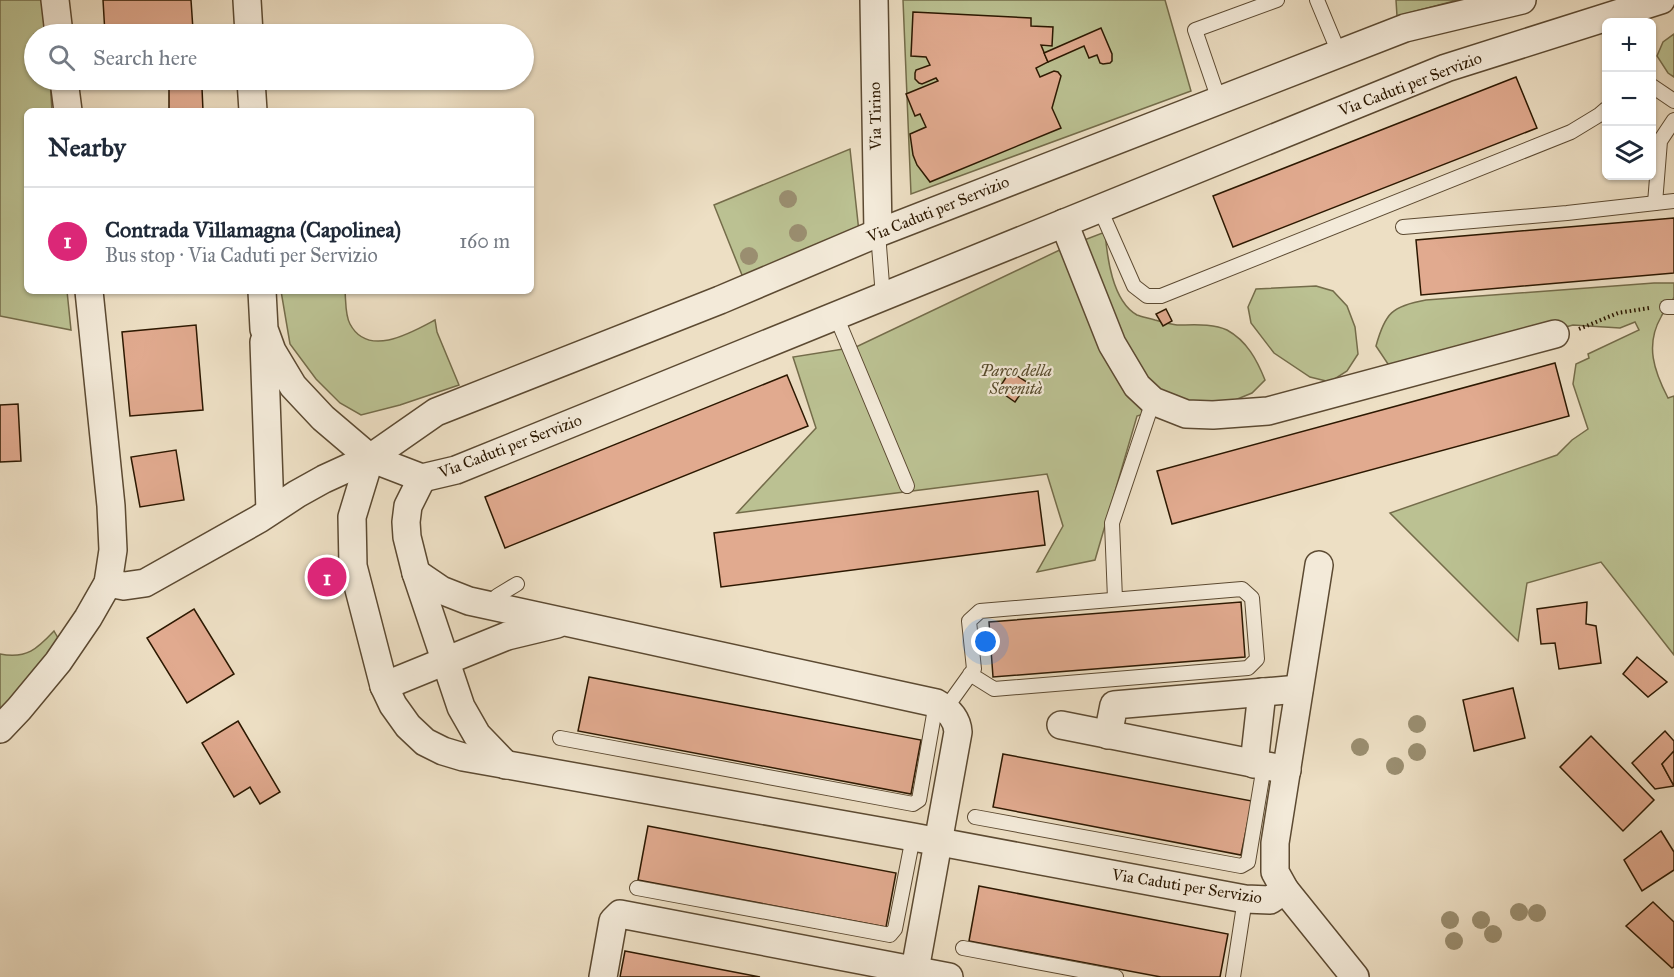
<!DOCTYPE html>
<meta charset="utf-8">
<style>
:root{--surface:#fff;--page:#f2f2f3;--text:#1f2937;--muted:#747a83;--line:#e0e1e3;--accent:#db2777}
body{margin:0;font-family:"IM FELL Great Primer",serif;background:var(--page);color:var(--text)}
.controls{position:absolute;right:18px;top:18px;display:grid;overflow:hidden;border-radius:9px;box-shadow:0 2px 4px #0004}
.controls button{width:54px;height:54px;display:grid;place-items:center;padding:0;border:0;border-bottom:2px solid var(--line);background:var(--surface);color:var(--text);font:30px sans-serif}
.you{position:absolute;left:986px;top:642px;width:21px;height:21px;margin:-15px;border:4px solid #fff;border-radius:50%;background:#1a73e8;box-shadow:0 0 0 9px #1a73e833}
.badge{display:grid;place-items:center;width:39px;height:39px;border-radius:50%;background:var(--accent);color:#fff;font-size:20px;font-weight:700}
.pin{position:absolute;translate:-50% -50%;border:3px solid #fff;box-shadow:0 2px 6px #0006}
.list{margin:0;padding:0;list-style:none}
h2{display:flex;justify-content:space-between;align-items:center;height:78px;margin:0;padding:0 24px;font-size:26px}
h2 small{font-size:20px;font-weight:400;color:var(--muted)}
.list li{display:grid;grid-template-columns:39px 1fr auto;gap:18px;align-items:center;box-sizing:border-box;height:108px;padding:0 24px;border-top:2px solid var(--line)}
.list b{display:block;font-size:22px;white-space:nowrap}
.list p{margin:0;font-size:20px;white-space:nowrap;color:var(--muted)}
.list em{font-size:20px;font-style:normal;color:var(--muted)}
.icon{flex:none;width:33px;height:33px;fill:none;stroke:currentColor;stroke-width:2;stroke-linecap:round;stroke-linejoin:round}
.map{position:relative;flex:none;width:1674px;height:977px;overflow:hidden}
.search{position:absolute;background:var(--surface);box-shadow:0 2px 4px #0004;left:24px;top:24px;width:510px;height:66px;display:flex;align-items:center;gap:15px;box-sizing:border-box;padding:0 21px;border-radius:33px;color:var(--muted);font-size:22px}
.panel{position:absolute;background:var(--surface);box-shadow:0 2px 4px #0004;left:24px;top:108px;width:510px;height:186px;border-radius:9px}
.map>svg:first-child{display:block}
</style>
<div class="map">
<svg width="1674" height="977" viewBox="0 0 1674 977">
<rect width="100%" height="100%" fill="#eddfc4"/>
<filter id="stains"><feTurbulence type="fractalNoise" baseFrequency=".00333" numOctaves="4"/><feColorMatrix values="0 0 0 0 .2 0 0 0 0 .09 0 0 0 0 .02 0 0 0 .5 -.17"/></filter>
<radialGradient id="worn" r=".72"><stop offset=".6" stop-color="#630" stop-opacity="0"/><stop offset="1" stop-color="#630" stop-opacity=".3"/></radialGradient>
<g fill="#bbc192" stroke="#746c4a" stroke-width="1.5">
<polygon points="0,0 43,0 46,34 34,34 34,80 50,80 52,111 27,111 27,291 67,291 71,330 0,316"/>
<polygon points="903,0 1165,0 1191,91 911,194"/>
<polygon points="1396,0 1458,0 1397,16"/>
<polygon points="1674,34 1674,77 1668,73 1657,56 1663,42"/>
<polygon points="850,149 859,232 744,280 714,205"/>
<path d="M1105,232C1107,256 1112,301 1137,315C1142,317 1149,318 1155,320C1162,322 1169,324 1177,325C1192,325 1213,323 1227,330C1247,341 1257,360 1265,380L1252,393L1235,400L1165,407L1137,416L1095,560L1037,572L1063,526L1047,474L737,513L816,428L793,357L856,347L1066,247Z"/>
<path d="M1654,283H1674C1674,287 1674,293 1674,297C1672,304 1664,310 1661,317C1645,345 1654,371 1668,398L1674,396V655L1601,562L1527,583L1518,641L1390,513L1557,455L1572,440L1588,429L1573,384L1576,364L1589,358L1588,354L1639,330L1635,322L1620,328L1573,325L1521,339L1413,364H1388L1376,346C1385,313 1392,306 1426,300Z"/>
<polygon points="1316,286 1333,291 1347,306 1355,327 1358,354 1347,371 1330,382 1310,377 1274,353 1251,323 1248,307 1256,289"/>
<path d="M281,291H345C346,301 345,315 350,324C368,358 411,333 435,320L437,332L459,385L400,405L361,415L340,403L316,379L290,344Z"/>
<path d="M54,631L62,645L0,717V654C27,659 37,649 54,631Z"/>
</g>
<g fill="#e1aa8f" stroke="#2c1801" stroke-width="1.5">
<polygon points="103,0 191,0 193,30 105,34"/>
<polygon points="913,12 1031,18 1031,26 1053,27 1052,46 1041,45 1048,62 1036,68 1040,77 1054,71 1058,72 1061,76 1052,108 1061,128 930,182 917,165 913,155 910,134 926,127 920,114 915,116 906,94 938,81 936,78 922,84 919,83 915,79 915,73 916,70 930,65 926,57 911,56"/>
<polygon points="1101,28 1112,54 1112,61 1110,63 1103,64 1100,63 1097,55 1089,58 1084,46 1048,62 1044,53"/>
<polygon points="1516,77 1537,128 1233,247 1213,196"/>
<polygon points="169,80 208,80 208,87 202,88 203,111 169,111"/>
<polygon points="1674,218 1674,273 1421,295 1416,240"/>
<polygon points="1166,309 1172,321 1163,326 1156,314"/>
<polygon points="196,325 203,410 130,416 122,332"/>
<polygon points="1555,363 1569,416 1172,524 1157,471"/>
<polygon points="1010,371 1028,383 1015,402 998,390"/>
<polygon points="787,375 808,426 505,548 485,497"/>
<polygon points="18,404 21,461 0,462 0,405"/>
<polygon points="176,450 184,500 140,507 131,457"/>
<polygon points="1038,491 1045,545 721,587 714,533"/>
<polygon points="1241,602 1245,657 993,677 989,622"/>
<polygon points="1587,602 1586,624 1596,626 1601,663 1559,669 1555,643 1541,644 1537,609"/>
<polygon points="194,609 234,674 187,703 147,638"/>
<polygon points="1637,657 1667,682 1648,697 1623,674"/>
<polygon points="589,677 921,740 911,794 578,731"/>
<polygon points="1513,688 1525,738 1474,751 1463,700"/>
<polygon points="238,721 280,792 260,804 250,787 234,797 202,743"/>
<polygon points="1665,731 1674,741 1674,751 1662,764 1674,786 1655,789 1632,763"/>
<polygon points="1591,736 1654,800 1623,831 1560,767"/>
<polygon points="1674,751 1674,786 1662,764"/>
<polygon points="1003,754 1252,801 1241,855 993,807"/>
<polygon points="648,826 896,873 886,927 638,880"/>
<polygon points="1661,831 1674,852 1674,870 1642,891 1624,860"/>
<polygon points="979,886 1228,934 1220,977 1161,977 969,941"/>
<polygon points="1653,902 1674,922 1674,967 1672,968 1626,926"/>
<polygon points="625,951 760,977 620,977"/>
</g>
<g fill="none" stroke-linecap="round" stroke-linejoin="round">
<defs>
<g id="service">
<polyline points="1317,0 1339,53"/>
<polyline points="1652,86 1674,101"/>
<polyline points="1219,100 1195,30 1277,0"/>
<polyline points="1655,203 1660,141 1674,120"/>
<polyline points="1100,209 1134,286 1147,296 1161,296 1571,132 1599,115 1606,109"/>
<polyline points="1403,227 1567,213 1674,201"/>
<polyline points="878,233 883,297"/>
<polyline points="1667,307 1674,307"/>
<polyline points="836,316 907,486"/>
<polyline points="1115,599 1112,523 1153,401"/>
<polyline points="494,607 497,596 517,584"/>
<polyline points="946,708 974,669 969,621 980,611 1242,589 1252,598 1257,659 1248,668 994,689 970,674"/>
<polyline points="560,738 913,804 919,800 936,703"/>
<polyline points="975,817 1241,866 1248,862 1264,766"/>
<polyline points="637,888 890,935 895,929 913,837"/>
<polyline points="963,948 1116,977"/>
<polyline points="1233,977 1245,899"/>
</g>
<g id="minor">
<polyline points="55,0 59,34"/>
<polyline points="247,0 249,34"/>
<polyline points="874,0 878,233"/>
<polyline points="64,80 68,111"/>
<polyline points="251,80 253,111"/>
<polyline points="1064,223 1112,344 1137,386 1153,401 1186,414 1213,415 1268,411 1555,334"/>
<polyline points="262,291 264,329 272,351 293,386 323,418 370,458 422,478 456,470 1446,68 1661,0"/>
<polyline points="264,342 270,511"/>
<polyline points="370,458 352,517 353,566 384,686 393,705 408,726 425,742 443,751 463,757 913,837 1245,899 1270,900 1285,890"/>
<polyline points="422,478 408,506 406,522 407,537 416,573 461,707 477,735 506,765"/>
<polyline points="1319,565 1275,843 1275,872 1285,890 1355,977"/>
<path d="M416,573L441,590L469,601L936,703C949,710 957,718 958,732L915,970"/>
<polyline points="108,583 124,586 145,583 259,519 297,494 324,479 370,458 436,412 720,300 878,233 1405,28 1522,0"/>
<polyline points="384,686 507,636 557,624"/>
<polyline points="1061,725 1287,770"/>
<polyline points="0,729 19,709 58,662 88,618 108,583 113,550 111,506 89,291"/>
<polyline points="1108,735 1114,705 1299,689"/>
<polyline points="1254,764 1262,692"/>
<polyline points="603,977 613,921 620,914 949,977"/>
</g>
</defs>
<use href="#service" stroke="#5c4a32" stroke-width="16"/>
<use href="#minor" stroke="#5c4a32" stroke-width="30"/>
<polyline stroke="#2c1801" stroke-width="4" stroke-dasharray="1.5 3" stroke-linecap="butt" points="1579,329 1618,313 1649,308"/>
<use href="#service" stroke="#f3ead9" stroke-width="14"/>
<use href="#minor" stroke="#f3ead9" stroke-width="27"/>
</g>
<g fill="#9a8e70">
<circle cx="788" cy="199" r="9"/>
<circle cx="798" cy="233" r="9"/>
<circle cx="749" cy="256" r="9"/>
<circle cx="1417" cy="724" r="9"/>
<circle cx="1360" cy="747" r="9"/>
<circle cx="1417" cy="752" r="9"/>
<circle cx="1395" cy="766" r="9"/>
<circle cx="1519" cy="912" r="9"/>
<circle cx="1537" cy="913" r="9"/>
<circle cx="1450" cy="920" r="9"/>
<circle cx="1481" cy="920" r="9"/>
<circle cx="1493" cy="934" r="9"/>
<circle cx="1454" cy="941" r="9"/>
</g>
<g text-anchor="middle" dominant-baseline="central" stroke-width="4.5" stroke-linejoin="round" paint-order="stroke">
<g font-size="16" fill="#2c1801" stroke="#f3ead9">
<text transform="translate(1410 84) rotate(-21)">Via Caduti per Servizio</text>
<text transform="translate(875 116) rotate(-91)">Via Tirino</text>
<text transform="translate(938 209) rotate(-22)">Via Caduti per Servizio</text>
<text transform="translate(510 446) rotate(-21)">Via Caduti per Servizio</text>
<text transform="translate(1187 886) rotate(9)">Via Caduti per Servizio</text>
</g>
<g font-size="16" font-style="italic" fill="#574b2c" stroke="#f3ead9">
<text x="1016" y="370">Parco della<tspan x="1016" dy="18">Serenità</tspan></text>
</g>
</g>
<rect width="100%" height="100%" filter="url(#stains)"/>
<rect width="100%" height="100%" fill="url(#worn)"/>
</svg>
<div class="controls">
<button>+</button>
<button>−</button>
<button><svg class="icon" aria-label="layers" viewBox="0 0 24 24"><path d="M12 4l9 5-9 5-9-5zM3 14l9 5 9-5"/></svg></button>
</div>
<div class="you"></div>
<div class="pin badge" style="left:327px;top:577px">1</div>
<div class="search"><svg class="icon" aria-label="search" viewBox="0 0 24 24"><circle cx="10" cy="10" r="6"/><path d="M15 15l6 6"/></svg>Search here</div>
<section class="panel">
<h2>Nearby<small></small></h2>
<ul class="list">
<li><span class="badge">1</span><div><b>Contrada Villamagna (Capolinea)</b><p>Bus stop · Via Caduti per Servizio</p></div><em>160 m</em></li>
</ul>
</section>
</div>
